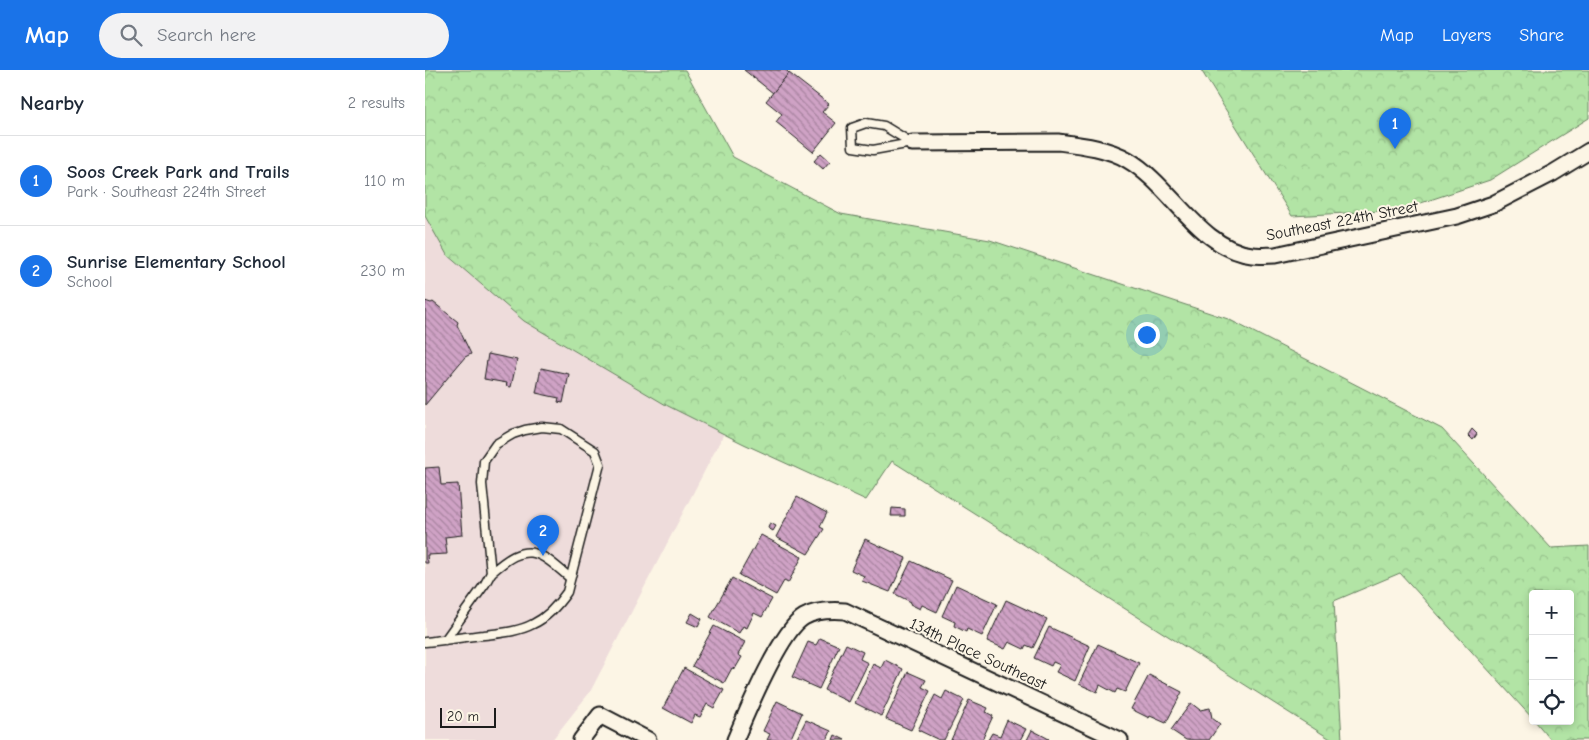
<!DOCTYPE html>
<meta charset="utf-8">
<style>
:root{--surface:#fff;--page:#f2f2f3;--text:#1f2937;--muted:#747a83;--line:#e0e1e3;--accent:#1a73e8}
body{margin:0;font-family:"Comic Neue",sans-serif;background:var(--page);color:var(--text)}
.controls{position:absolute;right:15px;bottom:15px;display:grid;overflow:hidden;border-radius:5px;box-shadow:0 2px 8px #0003}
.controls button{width:45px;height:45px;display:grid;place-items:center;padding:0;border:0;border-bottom:1px solid var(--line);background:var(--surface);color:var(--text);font:25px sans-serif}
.scale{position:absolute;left:15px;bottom:12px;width:56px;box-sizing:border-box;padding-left:5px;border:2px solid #1c1c1c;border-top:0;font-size:14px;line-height:18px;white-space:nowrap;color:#1c1c1c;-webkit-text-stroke:4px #fcf5e5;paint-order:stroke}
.you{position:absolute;left:721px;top:264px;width:18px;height:18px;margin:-12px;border:4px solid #fff;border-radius:50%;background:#1a73e8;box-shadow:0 0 0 8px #1a73e833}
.badge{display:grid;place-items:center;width:32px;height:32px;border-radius:50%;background:var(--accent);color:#fff;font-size:16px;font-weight:700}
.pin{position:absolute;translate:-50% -41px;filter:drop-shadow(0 1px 2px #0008)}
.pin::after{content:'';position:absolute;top:26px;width:18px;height:15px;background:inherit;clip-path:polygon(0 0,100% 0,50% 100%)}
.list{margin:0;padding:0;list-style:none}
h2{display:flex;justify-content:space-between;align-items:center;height:65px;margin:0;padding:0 20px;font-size:21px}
h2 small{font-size:16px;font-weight:400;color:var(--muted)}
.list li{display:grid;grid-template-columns:32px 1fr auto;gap:15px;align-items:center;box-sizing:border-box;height:90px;padding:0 20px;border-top:1px solid var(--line)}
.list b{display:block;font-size:19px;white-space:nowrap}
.list p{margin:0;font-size:16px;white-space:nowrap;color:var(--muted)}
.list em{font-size:16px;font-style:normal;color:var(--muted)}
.icon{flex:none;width:28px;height:28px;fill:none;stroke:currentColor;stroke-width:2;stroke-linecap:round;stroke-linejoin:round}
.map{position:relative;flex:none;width:1164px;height:670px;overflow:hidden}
header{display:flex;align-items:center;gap:30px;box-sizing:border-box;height:70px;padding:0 25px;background:var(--accent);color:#fff}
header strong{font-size:24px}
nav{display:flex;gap:28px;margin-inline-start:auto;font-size:18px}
.search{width:350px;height:45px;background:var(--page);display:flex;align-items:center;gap:12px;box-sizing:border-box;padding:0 18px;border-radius:28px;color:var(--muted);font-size:19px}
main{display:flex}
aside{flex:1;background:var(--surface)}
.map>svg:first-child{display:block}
</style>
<header>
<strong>Map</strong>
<div class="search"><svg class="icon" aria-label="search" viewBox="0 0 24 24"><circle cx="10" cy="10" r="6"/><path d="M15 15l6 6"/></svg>Search here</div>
<nav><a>Map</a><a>Layers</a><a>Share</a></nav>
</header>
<main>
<aside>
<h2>Nearby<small>2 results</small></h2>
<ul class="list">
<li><span class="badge">1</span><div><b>Soos Creek Park and Trails</b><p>Park · Southeast 224th Street</p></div><em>110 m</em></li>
<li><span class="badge">2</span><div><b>Sunrise Elementary School</b><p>School</p></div><em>230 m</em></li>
</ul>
</aside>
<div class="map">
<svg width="1164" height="670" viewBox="0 0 1164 670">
<defs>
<pattern id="forest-crowns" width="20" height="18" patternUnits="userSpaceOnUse" patternTransform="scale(1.25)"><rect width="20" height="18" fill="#b2e4a5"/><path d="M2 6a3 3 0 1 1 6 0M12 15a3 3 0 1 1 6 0" fill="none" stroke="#98c38d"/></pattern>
<pattern id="building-back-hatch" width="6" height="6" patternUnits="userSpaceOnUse" patternTransform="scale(1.25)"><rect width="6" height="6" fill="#cfa2c5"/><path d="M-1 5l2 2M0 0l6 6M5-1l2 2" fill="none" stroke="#a7839f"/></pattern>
</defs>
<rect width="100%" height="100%" fill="#fcf5e5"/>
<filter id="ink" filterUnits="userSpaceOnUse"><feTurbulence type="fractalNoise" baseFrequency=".02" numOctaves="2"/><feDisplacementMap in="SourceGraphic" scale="10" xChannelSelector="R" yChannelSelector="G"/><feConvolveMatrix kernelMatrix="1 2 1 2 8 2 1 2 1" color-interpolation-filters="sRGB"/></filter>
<g filter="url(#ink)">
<polygon fill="#eedcdb" points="0,99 306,350 165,622 127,670 0,670"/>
<g fill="url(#forest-crowns)" stroke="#678060">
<polygon points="0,0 260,0 308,87 416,144 565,170 803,249 1017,359 1126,478 1164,476 1164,670 1126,670 1110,651 1145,651 1145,524 1108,524 1108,649 975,503 909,531 917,670 907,670 467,391 441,430 319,374 241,335 99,251 22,185 0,146"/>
<polygon points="776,0 1164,0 1164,48 1065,110 975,140 867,146"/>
</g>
<g fill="url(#building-back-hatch)" stroke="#1c1c1c">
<polygon points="319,0 361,0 364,3 348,23"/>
<polygon points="364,3 404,34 397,42 411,53 388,82 351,52 357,44 341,31"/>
<polygon points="396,83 405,91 398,99 389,91"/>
<polygon points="0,231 6,233 8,232 33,252 32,255 46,284 40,287 0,335"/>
<polygon points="63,284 92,290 86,317 81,316 82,313 59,309"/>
<polygon points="116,298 144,304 138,333 133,332 134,328 111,323"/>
<polygon points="1047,359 1052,364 1048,370 1043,365"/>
<polygon points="14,397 16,415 33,414 37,465 20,467 22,484 2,485 3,493 0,493 0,398"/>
<polygon points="372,427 402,443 395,457 399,459 383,484 351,467"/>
<polygon points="467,438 480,439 480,446 466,446"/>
<polygon points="345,453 351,456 348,461 343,458"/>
<polygon points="336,465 377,487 363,513 359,511 351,525 314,505"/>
<polygon points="440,469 481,488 465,522 437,511 439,506 426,500"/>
<polygon points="486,491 527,510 512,542 497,535 495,539 485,534 486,532 470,524"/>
<polygon points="307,508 347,529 337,547 329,543 322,558 318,556 314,563 285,547"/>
<polygon points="531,515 572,534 557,566 542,559 541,562 529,556 530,552 517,546"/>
<polygon points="581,530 622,549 608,578 601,575 599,579 584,572 580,579 562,571"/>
<polygon points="267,543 277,549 273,557 262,552"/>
<polygon points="289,556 320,572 313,585 317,587 310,599 307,598 299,613 267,596"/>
<polygon points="624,557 665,576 650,611 631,602 635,595 628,592 626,596 609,588"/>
<polygon points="395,568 414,576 394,619 367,607 383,572 391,575"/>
<polygon points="421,574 438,582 435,589 443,593 424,632 399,620"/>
<polygon points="673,574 714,593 700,622 692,619 690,623 675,615 672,622 654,614"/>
<polygon points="460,590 478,599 456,646 430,633 448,594 456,598"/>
<polygon points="259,598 299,620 289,638 282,634 275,647 270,645 266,653 238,638"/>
<polygon points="483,602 501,610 497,617 505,621 486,660 461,649"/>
<polygon points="724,605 757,622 741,653 725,646 724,648 706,639"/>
<polygon points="521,621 539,630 519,670 514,670 493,660 510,625 517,629"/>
<polygon points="544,630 563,638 561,642 568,646 557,670 526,670"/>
<polygon points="352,631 377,643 365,670 342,670 345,664 338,661"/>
<polygon points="766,633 775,640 785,638 787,648 795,654 784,670 761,670 746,660"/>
<polygon points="381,650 406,661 402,670 371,670"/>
<polygon points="582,650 601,659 595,670 563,670 567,663 575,666"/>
<polygon points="607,660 624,669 623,670 602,670"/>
<polygon points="410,665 420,670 408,670"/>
</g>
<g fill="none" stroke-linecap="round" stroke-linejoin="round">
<defs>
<g id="service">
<polygon points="441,53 459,56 487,73 448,80 428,77 427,58"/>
<path d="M66,503C102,471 112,479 145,508"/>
<path d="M0,572C20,570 39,567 59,565C75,563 93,562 108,554C123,547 133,535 142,522L175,394L170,381L136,359L117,357L100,360L88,364L71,374L59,391L57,414L66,503L60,514L20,570"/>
</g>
<g id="minor">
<path d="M487,73L633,72C656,75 683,78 703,90C746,115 775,179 827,185C835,186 843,185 850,185L1032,146L1068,134L1128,103L1164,81"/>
<polyline points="156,670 175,645 223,670"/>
<path d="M310,670C321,644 356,560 379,547C391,540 406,540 420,541L695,670"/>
</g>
</defs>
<use href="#service" stroke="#1c1c1c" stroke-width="11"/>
<use href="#minor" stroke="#1c1c1c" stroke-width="19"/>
<use href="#service" stroke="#fcf5e5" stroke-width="8"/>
<use href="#minor" stroke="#fcf5e5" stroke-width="15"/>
</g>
</g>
<g text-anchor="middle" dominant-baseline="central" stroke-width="4" stroke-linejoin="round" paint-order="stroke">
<g font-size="16" fill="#1c1c1c" stroke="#fcf5e5">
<text transform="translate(917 151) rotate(-11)">Southeast 224th Street</text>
<text transform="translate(553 584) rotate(25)">134th Place Southeast</text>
</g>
</g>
</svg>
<div class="controls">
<button>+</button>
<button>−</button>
<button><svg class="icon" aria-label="locate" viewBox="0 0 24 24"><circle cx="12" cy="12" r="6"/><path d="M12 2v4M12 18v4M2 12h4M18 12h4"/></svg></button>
</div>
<div class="scale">20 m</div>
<div class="you"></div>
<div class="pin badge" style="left:970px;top:79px">1</div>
<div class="pin badge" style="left:118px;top:486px">2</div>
</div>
</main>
